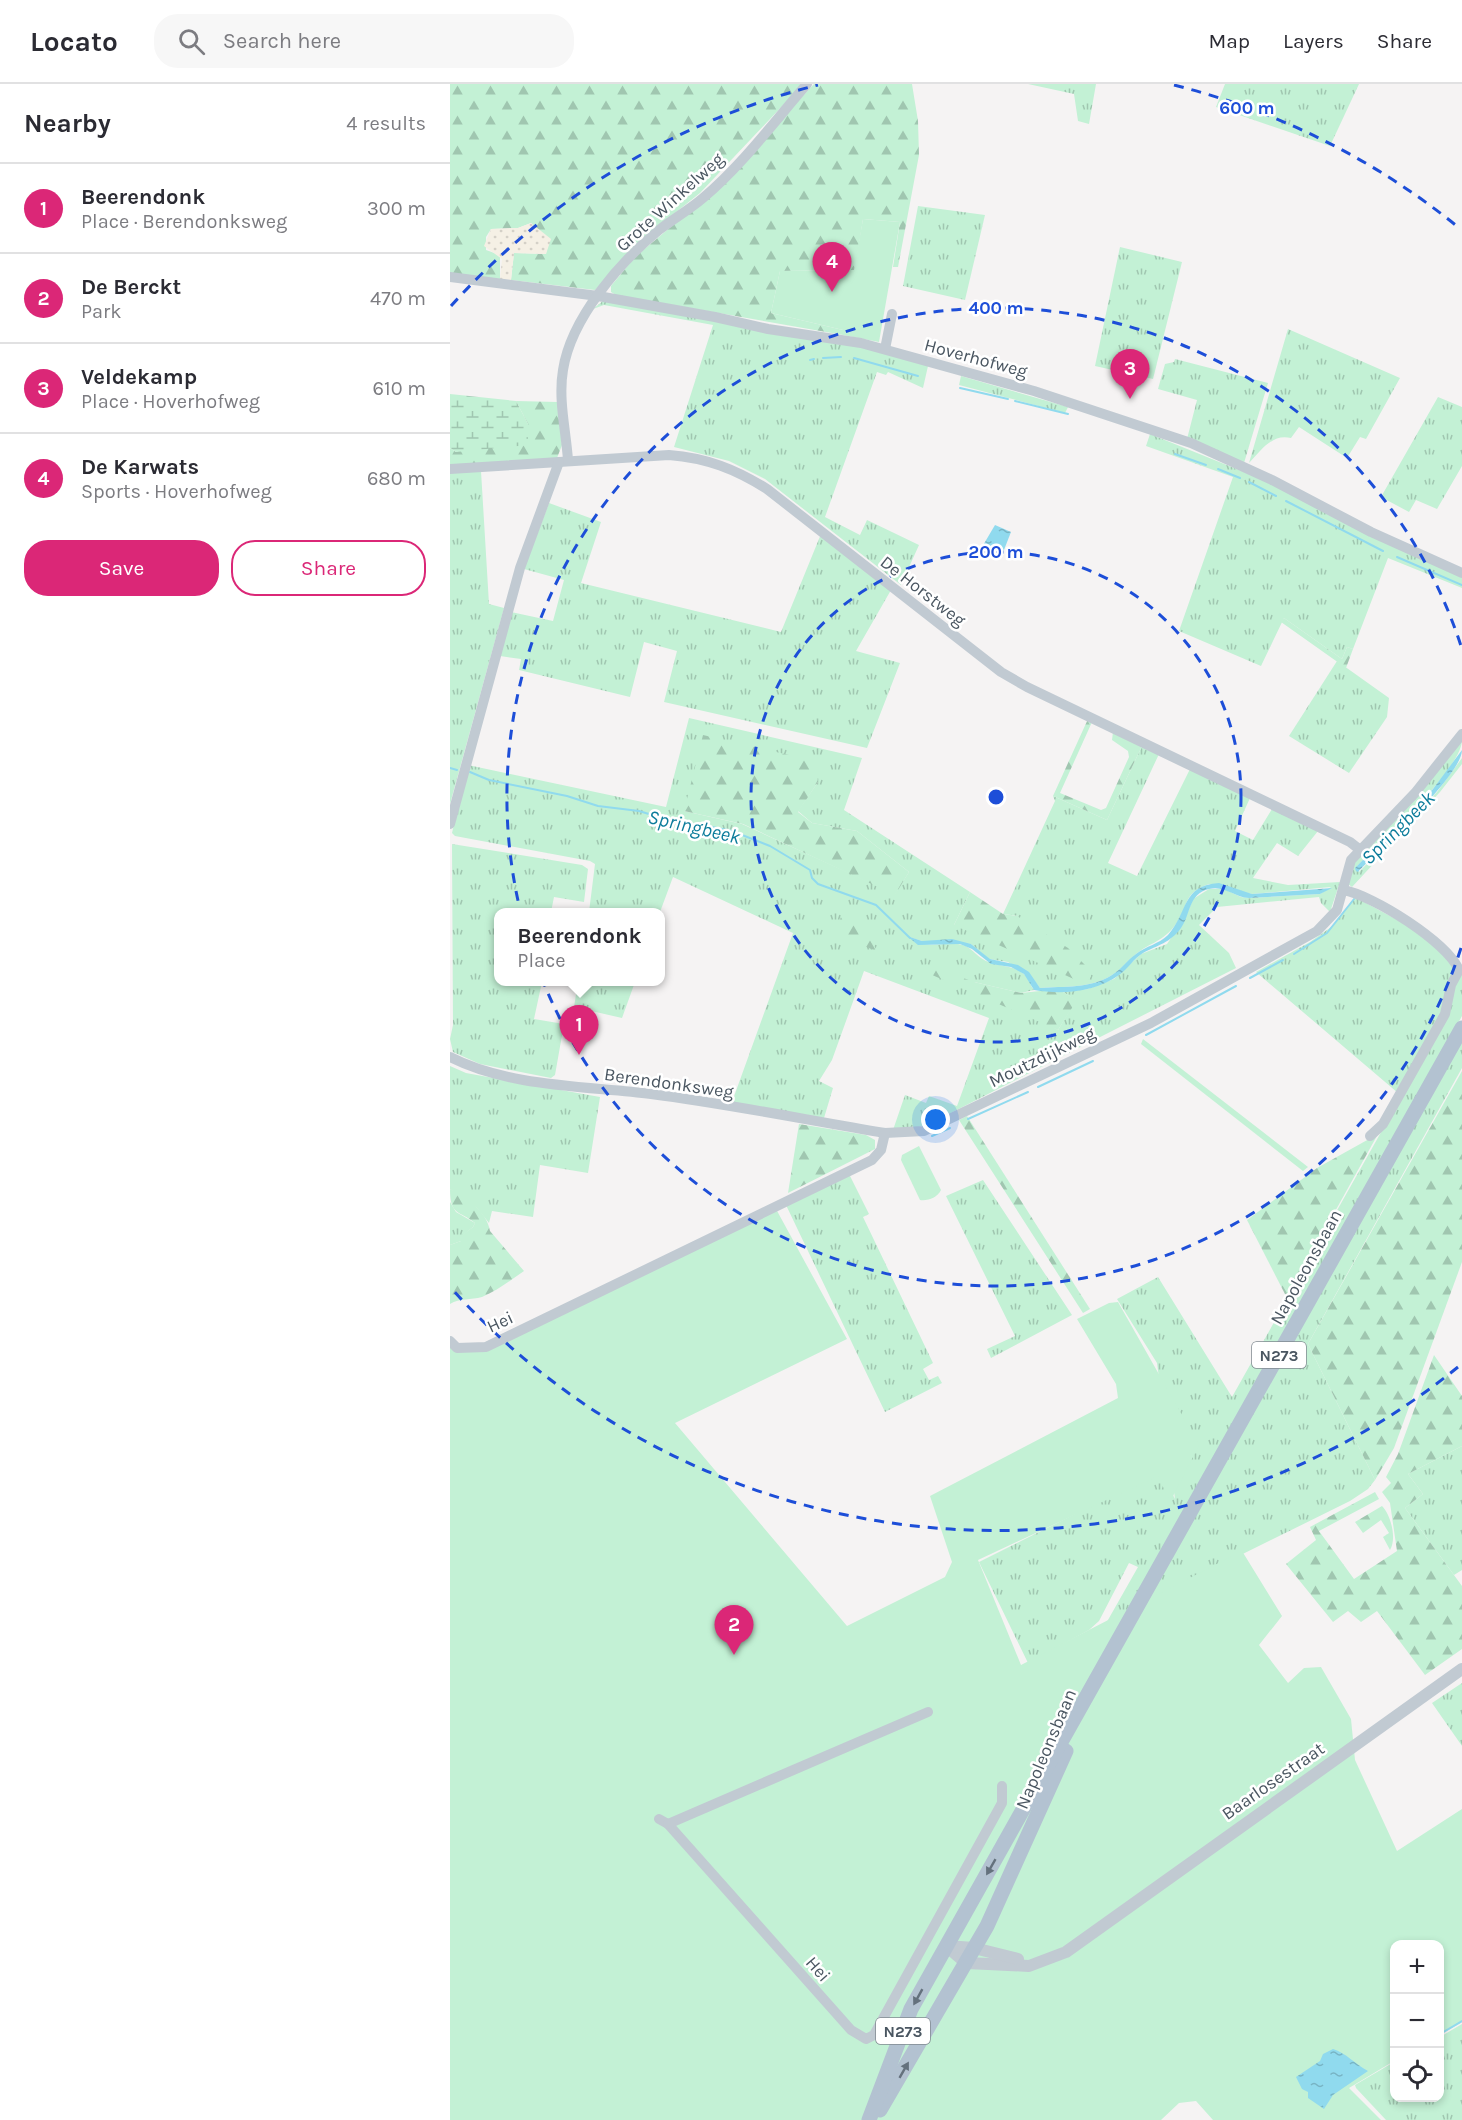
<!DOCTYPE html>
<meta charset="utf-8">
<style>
:root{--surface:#fff;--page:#f7f7f7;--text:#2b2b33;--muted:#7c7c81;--line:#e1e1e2;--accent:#db2777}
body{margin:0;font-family:Karla,sans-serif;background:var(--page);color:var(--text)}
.controls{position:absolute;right:18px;bottom:18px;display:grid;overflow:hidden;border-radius:12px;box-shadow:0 3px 9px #0003}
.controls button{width:54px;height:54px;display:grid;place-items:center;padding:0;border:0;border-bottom:2px solid var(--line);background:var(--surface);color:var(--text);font:30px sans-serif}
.you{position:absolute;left:486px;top:1036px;width:21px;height:21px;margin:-15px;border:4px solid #fff;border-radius:50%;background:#1a73e8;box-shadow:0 0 0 9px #1a73e833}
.badge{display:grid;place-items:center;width:39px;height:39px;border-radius:50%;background:var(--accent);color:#fff;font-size:20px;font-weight:700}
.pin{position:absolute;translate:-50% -50px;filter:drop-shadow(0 2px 3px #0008)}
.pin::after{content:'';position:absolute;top:32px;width:21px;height:18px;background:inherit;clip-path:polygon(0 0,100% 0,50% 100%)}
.popup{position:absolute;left:44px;top:824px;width:171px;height:78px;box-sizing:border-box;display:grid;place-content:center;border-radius:12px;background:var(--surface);filter:drop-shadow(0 2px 4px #0005);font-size:20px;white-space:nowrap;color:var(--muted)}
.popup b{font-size:22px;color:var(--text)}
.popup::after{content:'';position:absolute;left:50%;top:100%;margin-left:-12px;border:12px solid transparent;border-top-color:var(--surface)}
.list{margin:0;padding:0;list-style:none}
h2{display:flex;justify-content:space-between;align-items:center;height:78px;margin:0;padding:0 24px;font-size:26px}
h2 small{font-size:20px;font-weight:400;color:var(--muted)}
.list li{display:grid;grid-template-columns:39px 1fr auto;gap:18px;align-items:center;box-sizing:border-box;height:90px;padding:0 24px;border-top:2px solid var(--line)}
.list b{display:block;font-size:22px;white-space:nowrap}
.list p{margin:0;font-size:20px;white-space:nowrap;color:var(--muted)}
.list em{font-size:20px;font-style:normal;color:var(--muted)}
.actions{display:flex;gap:12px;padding:18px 24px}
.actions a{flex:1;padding:14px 0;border:2px solid var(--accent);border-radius:24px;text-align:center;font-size:21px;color:var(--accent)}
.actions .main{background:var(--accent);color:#fff}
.icon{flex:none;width:33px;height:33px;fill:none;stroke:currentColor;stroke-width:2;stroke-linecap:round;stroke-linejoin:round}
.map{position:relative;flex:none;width:1012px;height:2036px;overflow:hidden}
header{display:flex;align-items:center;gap:36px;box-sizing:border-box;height:84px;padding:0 30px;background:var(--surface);border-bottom:2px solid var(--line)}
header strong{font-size:28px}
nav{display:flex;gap:33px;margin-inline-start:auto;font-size:21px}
.search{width:420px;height:54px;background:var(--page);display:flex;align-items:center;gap:15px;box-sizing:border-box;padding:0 21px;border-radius:24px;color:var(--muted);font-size:22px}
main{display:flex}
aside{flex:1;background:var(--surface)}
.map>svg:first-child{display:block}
</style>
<header>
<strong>Locato</strong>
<div class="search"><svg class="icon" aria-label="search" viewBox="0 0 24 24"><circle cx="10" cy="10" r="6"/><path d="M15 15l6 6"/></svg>Search here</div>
<nav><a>Map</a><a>Layers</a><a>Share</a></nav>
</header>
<main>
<aside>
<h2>Nearby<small>4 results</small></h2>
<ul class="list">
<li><span class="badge">1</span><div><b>Beerendonk</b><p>Place · Berendonksweg</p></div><em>300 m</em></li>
<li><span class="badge">2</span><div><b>De Berckt</b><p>Park</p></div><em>470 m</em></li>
<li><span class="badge">3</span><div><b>Veldekamp</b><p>Place · Hoverhofweg</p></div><em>610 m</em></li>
<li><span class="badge">4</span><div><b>De Karwats</b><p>Sports · Hoverhofweg</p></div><em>680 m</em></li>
</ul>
<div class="actions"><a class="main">Save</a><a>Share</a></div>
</aside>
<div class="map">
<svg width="1012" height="2036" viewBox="0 0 1012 2036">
<defs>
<pattern id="grass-tufts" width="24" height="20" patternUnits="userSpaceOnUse" patternTransform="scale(1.5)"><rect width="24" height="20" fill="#c3f1d5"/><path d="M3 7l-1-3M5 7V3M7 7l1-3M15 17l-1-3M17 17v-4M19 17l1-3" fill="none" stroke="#a0c6b0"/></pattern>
<pattern id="forest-firs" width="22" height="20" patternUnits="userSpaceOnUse" patternTransform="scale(1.5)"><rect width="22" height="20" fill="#c3f1d5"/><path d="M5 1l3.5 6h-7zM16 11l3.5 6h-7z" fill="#a0c6b0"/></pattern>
<pattern id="wetland-marsh" width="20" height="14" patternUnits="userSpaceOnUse" patternTransform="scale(1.5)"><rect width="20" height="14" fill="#c3f1d5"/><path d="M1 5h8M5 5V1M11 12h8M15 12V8" fill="none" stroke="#a0c6b0"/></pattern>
<pattern id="sand-dots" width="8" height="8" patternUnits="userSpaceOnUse" patternTransform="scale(1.5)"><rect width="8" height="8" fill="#f5f0e5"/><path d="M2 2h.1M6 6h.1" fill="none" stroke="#d4d0c7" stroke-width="1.8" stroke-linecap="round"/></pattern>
<pattern id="water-ripples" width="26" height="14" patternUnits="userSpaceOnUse" patternTransform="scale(1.5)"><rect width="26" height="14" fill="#90daee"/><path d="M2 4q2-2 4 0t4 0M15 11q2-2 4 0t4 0" fill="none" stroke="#78b4c4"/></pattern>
</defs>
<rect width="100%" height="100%" fill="#f5f3f3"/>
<g fill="url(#grass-tufts)" fill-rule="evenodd">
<polygon points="578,0 646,0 639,40 628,37 624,10"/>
<polygon points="775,0 909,0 880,62 766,23"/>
<polygon points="468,122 535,131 515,216 453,202"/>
<polygon points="670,163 732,178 703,295 645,282"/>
<polygon points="154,216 410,262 478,282 473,304 438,288 436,291 427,288 375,433 410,451 417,436 469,461 451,501 315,395 279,377 224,363 263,241 154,221 143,225"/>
<path d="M838,245L950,294L916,355L910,353L897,374L849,343L841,354C822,349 811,367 799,379Z"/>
<polygon points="725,275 818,299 794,379 737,355 747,316 708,305 715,280 724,278"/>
<polygon points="511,292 618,323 615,329 509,301"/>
<polygon points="988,313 1012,323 1012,382 987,425 966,416 959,428 931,413"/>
<polygon points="700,350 804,392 1012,493 1012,504 938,474 903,565 897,563 892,575 834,534 811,582 729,547 783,393 696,362"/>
<polygon points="31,387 39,520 54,524 0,720 0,388"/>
<polygon points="99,419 151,438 131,499 331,548 371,450 441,506 406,567 450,579 417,664 214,618 227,567 194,558 180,613 69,586 71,575 50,572 61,528 103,537 114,496 74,485"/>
<polygon points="887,577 939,614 937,633 899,689 839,652"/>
<path d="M239,634L412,674L394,726L520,808L504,841L568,832L553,830L605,717L603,712L657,736L692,662L709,670L658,779L687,792L740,685L800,714L785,747L803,756L822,725L868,747L848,772L827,759L803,794L838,801L890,798L880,828L871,819L869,813L767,823L749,841L779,869L786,884L485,1037L466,1044L443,1046L455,1011L476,1019L479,1012L507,1022L539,934L414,887L382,976L369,997L383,1004L374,1034L282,1018L343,849L223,793L210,828H139L145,780L140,777L5,752L2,749L18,681L216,723ZM368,698L348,727L362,739L407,747L459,788L445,810L292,740L234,727ZM759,800L802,810L881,803L870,810L799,814L791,813L774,805H759L743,815L736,832L717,860L691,870L664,895L638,905L613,908L626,916L608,946L524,898L571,909L584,906C580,902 580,895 575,891C562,879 545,884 531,874C523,868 519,861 508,860C488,858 476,866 459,853L472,857L521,860L539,875L558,878L583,895L590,904C614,902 640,905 662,891C671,886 677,877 686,870C701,858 713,858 726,840C739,821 733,809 759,800Z"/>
<path d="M1012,656C1012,685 929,760 906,783L909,788L987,708L1012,674V680L990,708L902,803L898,800L903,779Z"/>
<polygon points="2,760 132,781 138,785 134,818 104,813 101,828 48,828 48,898 92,898 84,935 114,940 105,991 101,994 30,980 3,968 0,955 3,941"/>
<polygon points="905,813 975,851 1005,882 993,930 948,1009 806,888 860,858 884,841"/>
<polygon points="1012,890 1012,932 688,1512 497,1820 688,1483 679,1479 649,1537 639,1546 578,1579 529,1478 711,1387 725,1415 707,1279 667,1215 708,1193 782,1313 997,931 1003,902"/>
<polygon points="128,898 185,898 172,934 124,923"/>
<polygon points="1012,951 1012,984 858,1260 925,1396 918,1405 900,1417 714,1509 651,1600"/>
<polygon points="693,955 858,1083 853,1087 691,960"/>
<polygon points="0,982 16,989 150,1013 138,1089 90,1081 83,1133 42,1127 39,1139 27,1124 0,1105"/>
<polygon points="399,1090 419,1130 413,1133 483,1279 473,1285 479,1296 488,1292 492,1299 435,1328 336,1121"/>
<polygon points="533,1096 622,1231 541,1274 537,1265 565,1252 496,1112"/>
<polygon points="0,1118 6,1128 25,1139 23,1143 12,1152 11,1157 0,1161"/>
<polygon points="1012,1362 1012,1486 1004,1491 955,1424 973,1410 958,1390"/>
<polygon points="1012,1599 1012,1662 982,1619"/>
<polygon points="1012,1940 1012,2036 936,2036 906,2004 905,2001 944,1978 944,2014 990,2014 990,1953"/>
</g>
<g fill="url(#forest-firs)">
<path d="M0,0H353L250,109L205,145L145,206L61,196L64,169L96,170C98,156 91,149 81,139L68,144L41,145L36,153V166L50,171V195L0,190Z"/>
<polygon points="364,0 462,0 468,37 469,71 448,183 443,183 450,138 413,135 405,186 330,187 321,229 393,246 393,251 166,211 161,208 161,202 185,173 267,104"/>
<polygon points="66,317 108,318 112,361 107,374 0,381 0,364 6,368 78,340"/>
<polygon points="834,534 892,575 897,563 903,565 896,584 831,538"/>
<polygon points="638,635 642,638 610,709 651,726 656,724 679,673 678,667 662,656 663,648 692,662 657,736 603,712"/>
<polygon points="253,651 365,677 368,698 348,728 362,739 407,747 459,788 445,811 293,740 234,727"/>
<polygon points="520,808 553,830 567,832 618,864 638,884 641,892 638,897 626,896 504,841"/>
<polygon points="391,833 411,841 428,868 385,849"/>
<polygon points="476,880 524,898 571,909 599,906 613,908 627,916 608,946 473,887"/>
<polygon points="1012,987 1012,1178 944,1364 925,1396 858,1260"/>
<polygon points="517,1032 640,1225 633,1229 509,1036"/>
<polygon points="349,1040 416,1051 425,1056 425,1065 338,1109"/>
<polygon points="928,1050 837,1214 797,1136 867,1084"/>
<path d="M0,1105C17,1113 37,1128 40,1147L74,1187C61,1196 47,1207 32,1213C21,1216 10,1214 0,1220V1161L11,1157V1152L23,1143L25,1139C9,1126 0,1132 0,1105Z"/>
<polygon points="984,1271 1012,1312 1012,1362 958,1390 973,1410 955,1424 1012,1502 1012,1565 975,1591 927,1527 911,1538 898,1527 883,1538 836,1480 866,1456 860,1443 925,1408 929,1415 869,1447 904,1495 947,1467 940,1419 932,1408 941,1399 936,1393 948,1370"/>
<path d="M932,1422C941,1431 947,1455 940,1466L933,1453L939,1449L931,1436L913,1449L905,1438Z"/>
</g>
<polygon fill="url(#wetland-marsh)" points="0,310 66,317 78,340 78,361 6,368 0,364"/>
<polygon fill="url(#sand-dots)" points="81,139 101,155 96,170 64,169 61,196 50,195 52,175 34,162 41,145 68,144"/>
<g fill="#c3f1d5">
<polygon points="413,135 450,138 429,258 393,251 393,246 321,229 330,187 404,186"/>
<path d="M469,1062L491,1106C487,1114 478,1117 470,1116L451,1076L452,1071Z"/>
<polygon points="326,1125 397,1255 225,1339 397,1542 495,1493 502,1478 480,1412 668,1314 666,1300 627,1235 659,1219 668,1218 749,1361 720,1418 708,1392 528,1476 571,1581 792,1467 832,1532 809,1561 838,1599 854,1584 871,1583 901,1635 905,1676 947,1767 1012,1725 1012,1938 990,1951 990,1860 944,1860 944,1977 899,2004 931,2036 763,2036 746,2017 729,2019 711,2036 0,2036 0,1259 27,1262"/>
</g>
<g fill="url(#water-ripples)">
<polygon points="545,441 561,448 552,471 532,463"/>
<path d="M1012,666C1012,691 929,766 908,788L906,787L905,784L983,705Z"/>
<path d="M769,799L802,810L882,804L870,810L799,814C784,813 774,801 759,805C738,810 741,830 731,844C720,859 708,861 693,869C684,874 678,885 669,891C646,908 612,911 584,906L574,890L561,883L541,880L522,865L510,860L468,861L457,852L472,857L502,855L521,860L540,875L568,881L579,888L590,904C614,902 640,905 662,891C672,885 677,876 686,870C696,862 709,860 718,851C739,827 731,802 769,799Z"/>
<path d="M883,1965C896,1969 905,1980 918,1987L883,2011L874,2025L858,2014V2008L852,2005L846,1993L870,1977L873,1970Z"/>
</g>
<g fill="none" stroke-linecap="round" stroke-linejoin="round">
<g stroke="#90daee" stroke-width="2">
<polyline points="373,274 391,273"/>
<polyline points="404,274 468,292"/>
<polyline points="360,276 364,275"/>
<polyline points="510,304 558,315"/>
<polyline points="565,317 618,330"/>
<polyline points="725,370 756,381"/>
<polyline points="768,385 790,394"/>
<polyline points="799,398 826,412"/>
<polyline points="836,417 933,467"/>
<polyline points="947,473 1012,501"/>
<polyline points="0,684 7,686"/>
<polyline points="20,688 39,696 117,712 148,722 189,727 235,741 257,742 282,747 320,762 360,786 362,794 368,800 426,821 460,854"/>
<polyline points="844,870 877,849 904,815"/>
<polyline points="800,894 833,876"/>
<polyline points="696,951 786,902"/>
<polyline points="588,1003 643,977"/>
<polyline points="518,1035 578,1008"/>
<polyline points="482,1052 500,1044"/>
<polyline points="990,1950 1012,1937"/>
</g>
<g stroke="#c1cad2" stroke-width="10">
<polyline points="0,193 148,212 265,233 318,245 411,259 584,307 741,359 822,396 921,448 1012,489"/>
<polyline points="435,265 442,230"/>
<path d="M118,376C116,347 108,315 113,286C121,234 170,178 209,146C223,135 239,126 253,114C292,81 324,38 357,0"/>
<path d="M0,385L219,371C257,374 285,385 317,405L551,588L577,603L900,758L909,765"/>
<polyline points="0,740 70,484 109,378"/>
<path d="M893,806C923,811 997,858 1009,886L1001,901L995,930L933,1040L920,1052"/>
<path d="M0,973C58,1003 137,1002 201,1010C279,1020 357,1036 435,1049L474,1047L701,939L867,847L887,826L901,776L965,709L1012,650"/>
<polyline points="0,1257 7,1264 36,1263 422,1076 431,1066 435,1049"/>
<polyline points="209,1735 218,1740 401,1946 416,1955 424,1951 552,1719 552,1702"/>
<polyline points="218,1740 478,1628"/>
</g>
<g stroke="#c1cad2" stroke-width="12">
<polyline points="496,1862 516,1879 538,1880 579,1882 616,1868 1012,1585"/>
<polyline points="496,1862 524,1864 568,1875"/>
</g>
<g stroke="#b3c2d1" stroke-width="15">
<polyline points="430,2026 537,1842 616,1667"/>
<polyline points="419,2036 461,1925 1012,944"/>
</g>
</g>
<defs><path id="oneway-solid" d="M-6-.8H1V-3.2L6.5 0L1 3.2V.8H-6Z" transform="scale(1.5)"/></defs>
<g fill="#64717d">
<use href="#oneway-solid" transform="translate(541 1783) rotate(120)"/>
<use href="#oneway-solid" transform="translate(468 1913) rotate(119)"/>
<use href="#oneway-solid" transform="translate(454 1986) rotate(-60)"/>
</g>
<g fill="none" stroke="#1d4ed8" stroke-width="3" stroke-dasharray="10 8">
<circle cx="546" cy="713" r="245"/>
<path d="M1011 864A489 489 0 1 1 1011 562"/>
<path d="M1008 1283A734 734 0 0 1 1 1204M1 222A734 734 0 0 1 368 1M724 1A734 734 0 0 1 1008 143"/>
</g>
<g text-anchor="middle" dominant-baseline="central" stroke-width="5" stroke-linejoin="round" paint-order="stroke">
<g fill="#fff" stroke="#808990" stroke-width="1.5">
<rect x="802" y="1258" width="54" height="26" rx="4.5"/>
<rect x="426" y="1934" width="54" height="26" rx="4.5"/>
</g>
<g font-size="16" font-weight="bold" fill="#4a5661">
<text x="829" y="1271">N273</text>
<text x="453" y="1947">N273</text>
</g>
<g font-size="18" fill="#4a5661" stroke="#fff">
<text transform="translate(220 118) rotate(-42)">Grote Winkelweg</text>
<text transform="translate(526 274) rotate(15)">Hoverhofweg</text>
<text transform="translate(473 507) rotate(38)">De Horstweg</text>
<text transform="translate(592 973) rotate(-26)">Moutzdijkweg</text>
<text transform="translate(219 999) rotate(8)">Berendonksweg</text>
<text transform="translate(856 1183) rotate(-61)">Napoleonsbaan</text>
<text transform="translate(50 1238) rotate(-25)">Hei</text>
<text transform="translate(596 1665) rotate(-67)">Napoleonsbaan</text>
<text transform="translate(823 1697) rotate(-35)">Baarlosestraat</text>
<text transform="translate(368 1885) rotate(49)">Hei</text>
</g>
<g font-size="20" font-style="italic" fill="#0c7c9b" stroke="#fff">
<text transform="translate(244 743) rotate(13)">Springbeek</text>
<text transform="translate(948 744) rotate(-45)">Springbeek</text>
</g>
</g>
<circle cx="546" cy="713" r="9" fill="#1d4ed8" stroke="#fff" stroke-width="3"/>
<g font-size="18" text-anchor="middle" font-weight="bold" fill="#1d4ed8" stroke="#fff" stroke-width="5" stroke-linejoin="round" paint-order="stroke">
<text x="797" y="30">600 m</text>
<text x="546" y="230">400 m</text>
<text x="546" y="474">200 m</text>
</g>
</svg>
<div class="controls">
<button>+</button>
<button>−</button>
<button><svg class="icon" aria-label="locate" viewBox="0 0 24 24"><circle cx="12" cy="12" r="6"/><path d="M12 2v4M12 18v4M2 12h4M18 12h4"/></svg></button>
</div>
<div class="you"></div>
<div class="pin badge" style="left:129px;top:971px">1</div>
<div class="popup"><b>Beerendonk</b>Place</div>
<div class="pin badge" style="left:284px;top:1571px">2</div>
<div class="pin badge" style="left:680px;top:315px">3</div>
<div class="pin badge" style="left:382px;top:208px">4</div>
</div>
</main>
